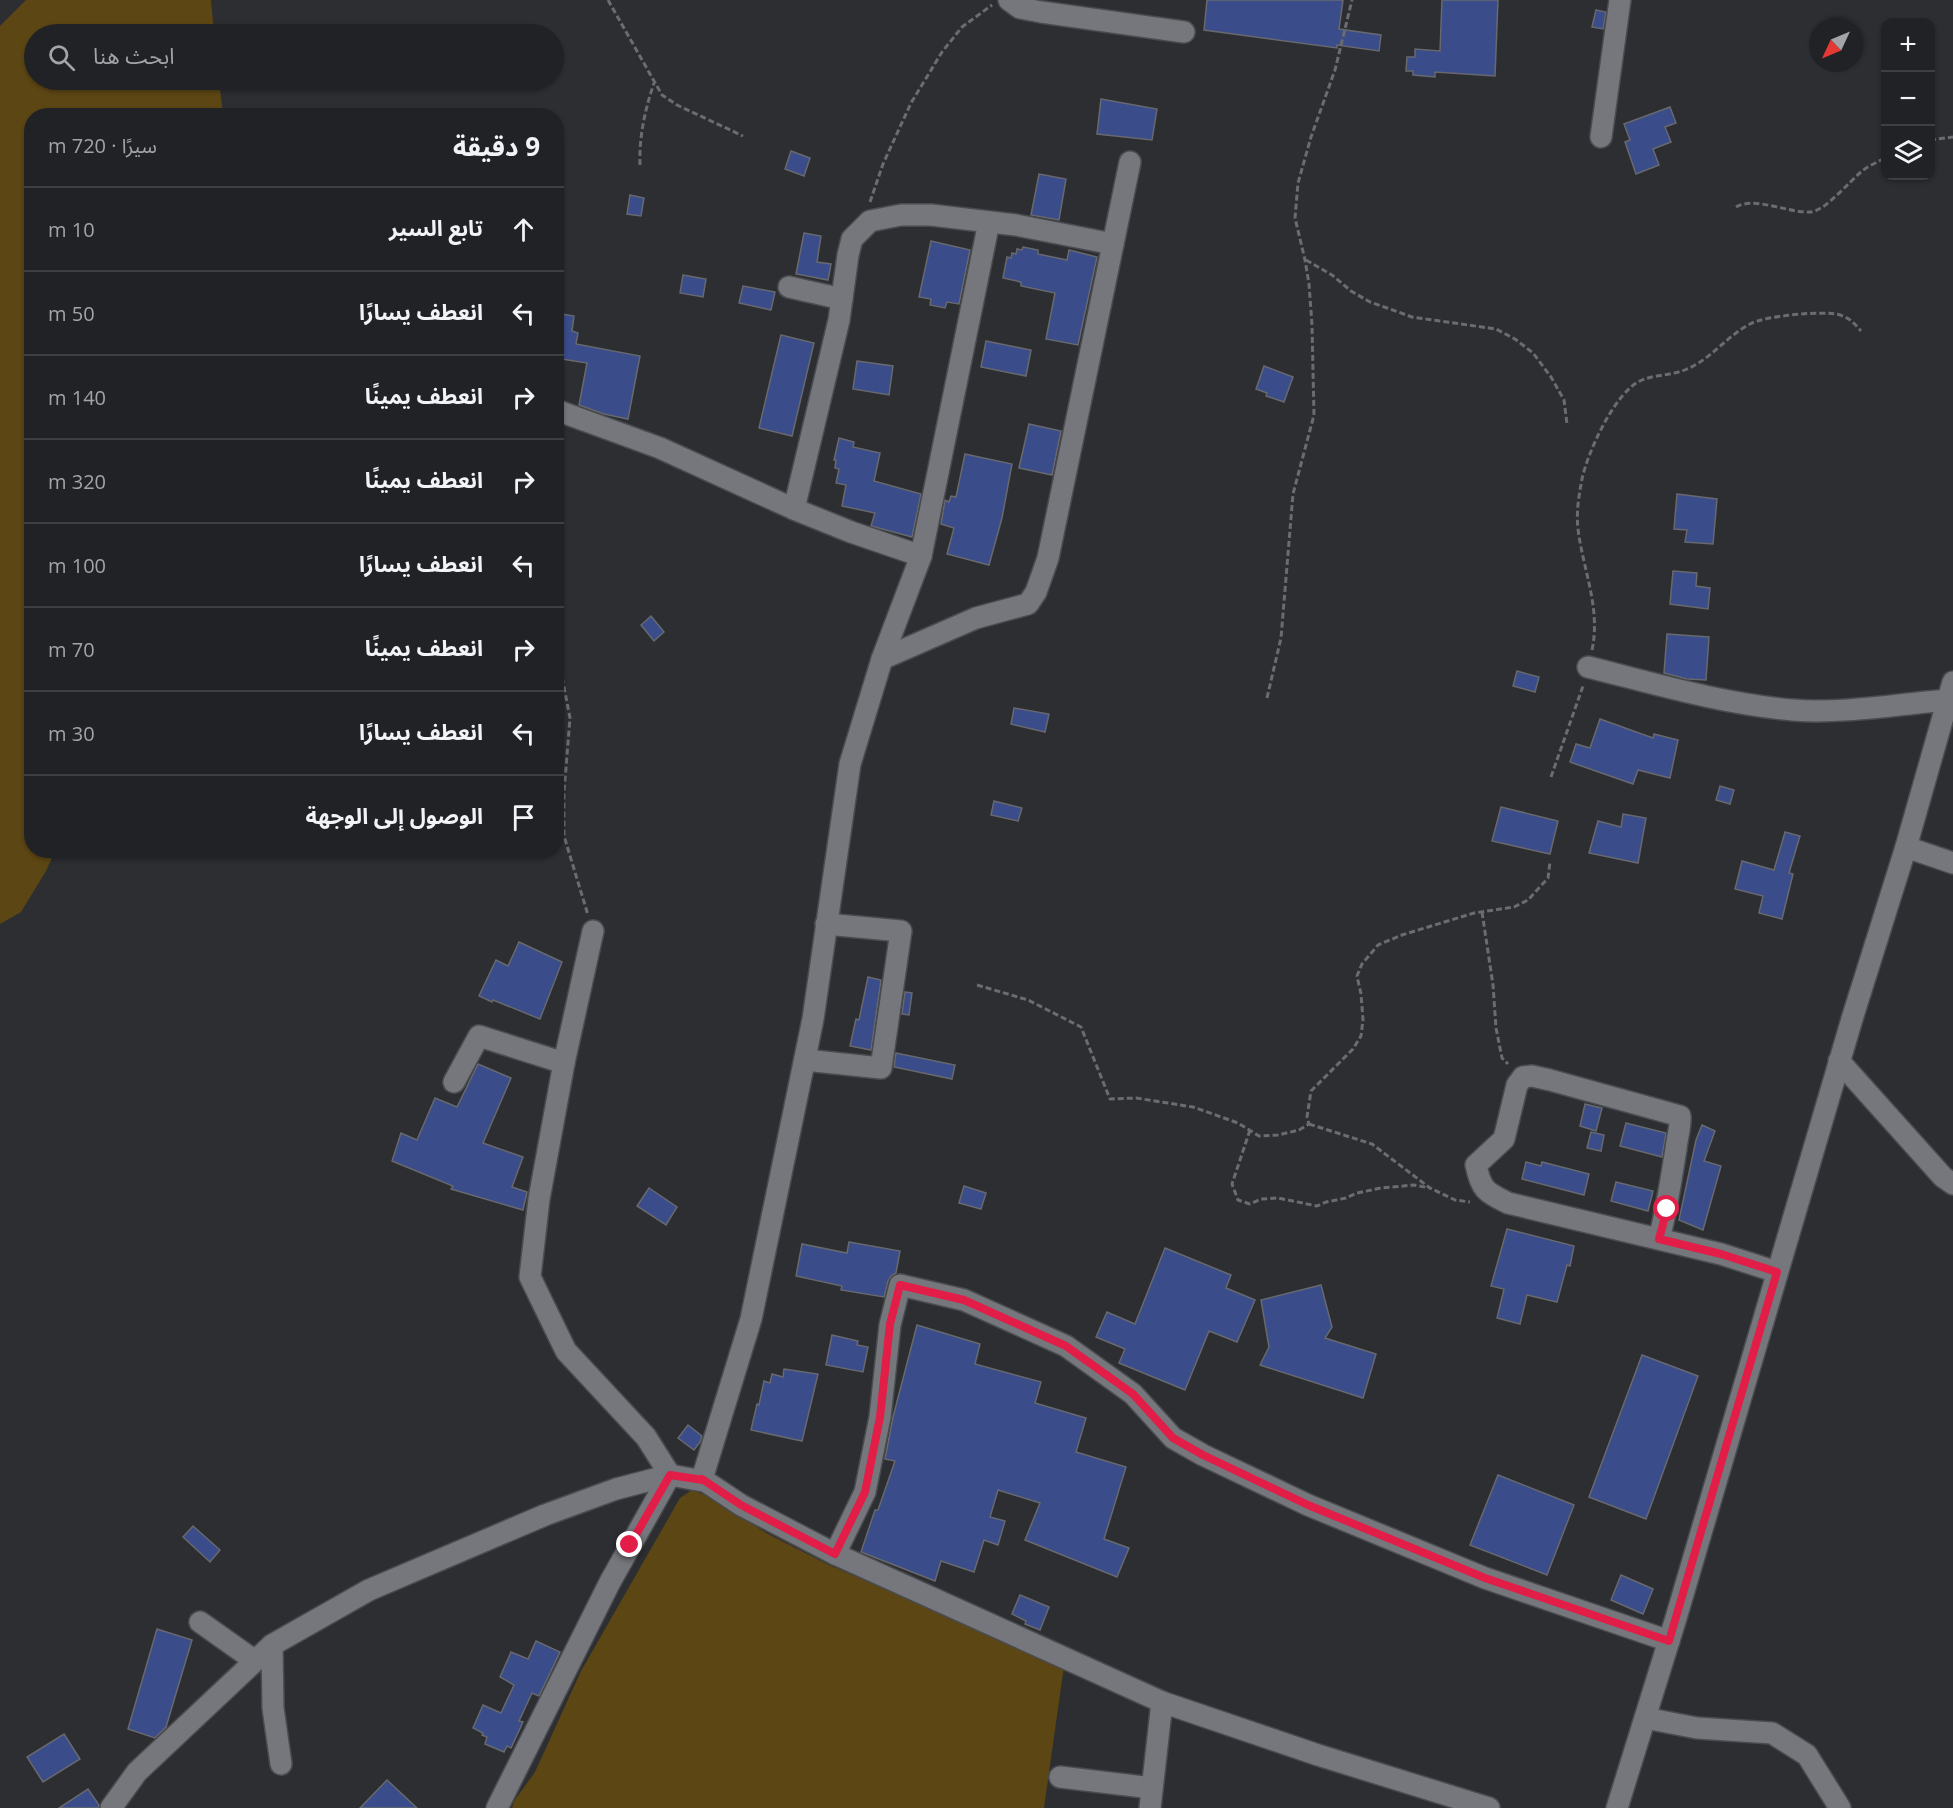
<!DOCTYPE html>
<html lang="ar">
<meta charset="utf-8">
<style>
:root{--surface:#212226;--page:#2d2f32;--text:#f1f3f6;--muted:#a2a4a7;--line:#3e3f43}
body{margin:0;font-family:"Open Sans","Noto Sans Arabic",sans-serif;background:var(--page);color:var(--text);direction:rtl}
.controls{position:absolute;right:18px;top:18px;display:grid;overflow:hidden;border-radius:12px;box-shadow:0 2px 4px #0004}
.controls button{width:54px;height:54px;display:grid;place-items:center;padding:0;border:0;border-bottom:2px solid var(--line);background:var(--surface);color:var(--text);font:30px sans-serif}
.compass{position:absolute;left:1809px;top:18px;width:54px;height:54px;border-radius:50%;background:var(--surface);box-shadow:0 2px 4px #0004;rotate:226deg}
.stop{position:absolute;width:18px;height:18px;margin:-14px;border:4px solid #e11d48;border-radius:50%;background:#fff}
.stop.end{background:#e11d48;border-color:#fff;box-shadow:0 2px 6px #0008}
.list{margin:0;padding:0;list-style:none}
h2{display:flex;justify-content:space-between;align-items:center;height:78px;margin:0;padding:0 24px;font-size:26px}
h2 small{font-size:20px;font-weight:400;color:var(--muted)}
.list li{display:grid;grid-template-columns:39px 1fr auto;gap:18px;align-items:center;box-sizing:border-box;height:84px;padding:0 24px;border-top:2px solid var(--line)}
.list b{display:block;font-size:22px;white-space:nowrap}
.list em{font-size:20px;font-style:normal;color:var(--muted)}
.icon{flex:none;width:33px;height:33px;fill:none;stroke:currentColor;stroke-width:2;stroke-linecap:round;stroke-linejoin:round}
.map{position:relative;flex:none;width:1953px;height:1808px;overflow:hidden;direction:ltr}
.search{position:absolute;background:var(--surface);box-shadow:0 2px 4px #0004;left:24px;top:24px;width:540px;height:66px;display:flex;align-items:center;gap:15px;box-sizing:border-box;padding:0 21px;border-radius:33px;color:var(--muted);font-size:22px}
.panel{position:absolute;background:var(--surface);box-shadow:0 2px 4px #0004;left:24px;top:108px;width:540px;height:750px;border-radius:24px;direction:rtl}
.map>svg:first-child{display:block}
</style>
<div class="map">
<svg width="1953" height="1808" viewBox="0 0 1953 1808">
<rect width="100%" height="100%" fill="#2c2e32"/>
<g fill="#5c4614">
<polygon points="26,0 211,0 214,34 34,34 34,80 219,80 223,115 32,116 32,850 55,851 46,871 21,912 0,924 0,26"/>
<polygon points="692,1490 708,1496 768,1534 829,1565 1064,1666 1044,1808 512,1808 514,1801 535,1772 581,1671 680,1498"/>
</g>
<g fill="#3a4c89" stroke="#67696e" stroke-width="1.5">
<polygon points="1207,0 1343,0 1339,29 1381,35 1379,51 1337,45 1337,48 1204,30"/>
<polygon points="1442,0 1498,0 1495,76 1435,72 1435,77 1413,75 1413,71 1406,71 1407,57 1415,57 1415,49 1440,51"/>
<polygon points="1596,10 1606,12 1603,29 1592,27"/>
<polygon points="1101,99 1157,109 1152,140 1097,134"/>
<polygon points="1670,107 1676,123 1665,127 1671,142 1653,149 1659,165 1636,174 1625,142 1630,140 1624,124"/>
<polygon points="791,151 810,158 804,176 785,169"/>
<polygon points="1039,174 1066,179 1059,220 1031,215"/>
<polygon points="630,195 644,198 641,216 627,214"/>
<polygon points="804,233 821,236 817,262 831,264 828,280 796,274"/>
<polygon points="931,241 970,250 959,304 947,302 945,308 930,305 931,299 919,297"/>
<polygon points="1023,247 1038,250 1038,254 1067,260 1069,250 1097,257 1078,345 1046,339 1055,293 1021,286 1021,282 1003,278 1007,257 1011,258 1012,253 1016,254 1017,249 1022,250"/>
<polygon points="683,275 706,279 703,297 680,293"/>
<polygon points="743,286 775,292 771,310 739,303"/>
<polygon points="556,313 574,316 572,331 578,333 576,344 640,356 628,419 604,414 579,405 587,363 556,358"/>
<polygon points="781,335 814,343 792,436 759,428"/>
<polygon points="986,341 1031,350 1026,376 981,367"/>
<polygon points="857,361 893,366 889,395 853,389"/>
<polygon points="1264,366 1293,377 1284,402 1266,396 1267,393 1256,389"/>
<polygon points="1029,424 1061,431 1052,475 1019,468"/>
<polygon points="839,438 854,442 853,447 880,453 874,481 921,494 912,537 871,526 875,513 842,506 846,485 836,483 839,469 835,468 836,460 834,460"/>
<polygon points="965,454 1012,464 1002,518 989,565 947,554 954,528 941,524 945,500 949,502 951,496 956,497"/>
<polygon points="1677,494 1717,499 1713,544 1685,542 1687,530 1674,529"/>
<polygon points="1673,571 1697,573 1696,586 1710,588 1708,609 1670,604"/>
<polygon points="651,616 664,632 654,641 641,625"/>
<polygon points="1667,634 1709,637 1706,680 1687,679 1664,673"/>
<polygon points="1517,671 1539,677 1535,692 1513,686"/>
<polygon points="1014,708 1049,714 1045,732 1011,724"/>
<polygon points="1600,719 1653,738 1654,734 1678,740 1670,778 1638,770 1633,784 1570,762 1576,744 1590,748"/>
<polygon points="1720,786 1734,790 1730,804 1716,800"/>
<polygon points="994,801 1022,808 1018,821 991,815"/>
<polygon points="1501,807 1558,821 1550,854 1492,841"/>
<polygon points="1623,814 1646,818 1638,863 1589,853 1598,821 1621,827"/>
<polygon points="1785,832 1800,836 1789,873 1793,874 1782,919 1759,913 1763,896 1735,889 1742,861 1774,870"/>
<polygon points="519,942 562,962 540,1019 493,1000 492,1002 479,996 496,960 508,966"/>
<polygon points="868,977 881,980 871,1050 850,1046 856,1019 859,1020"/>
<polygon points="905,992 912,993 909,1015 902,1014"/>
<polygon points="896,1053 955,1065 952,1079 894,1067"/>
<polygon points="478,1064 511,1078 483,1143 523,1157 512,1187 527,1192 523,1210 451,1189 453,1186 392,1161 401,1133 417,1140 435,1098 457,1107"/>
<polygon points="1585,1104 1602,1108 1596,1131 1580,1126"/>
<polygon points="1626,1123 1666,1133 1662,1157 1620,1146"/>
<polygon points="1702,1125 1715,1131 1704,1161 1721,1166 1703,1230 1679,1220 1696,1140"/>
<polygon points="1591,1132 1604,1135 1601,1151 1587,1148"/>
<polygon points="1526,1162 1541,1166 1542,1162 1589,1174 1584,1195 1522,1179"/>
<polygon points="1616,1182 1653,1191 1648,1211 1611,1201"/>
<polygon points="964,1186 986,1193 981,1209 959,1203"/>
<polygon points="649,1188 677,1207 666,1225 637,1206"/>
<polygon points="1507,1229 1574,1246 1570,1266 1567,1265 1557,1302 1527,1295 1520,1324 1497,1318 1504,1289 1491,1286"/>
<polygon points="849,1242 900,1251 896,1273 891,1276 888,1281 884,1297 841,1290 842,1286 796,1276 802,1244 847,1253"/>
<polygon points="1165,1248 1231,1275 1226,1288 1255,1300 1237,1342 1209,1331 1185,1390 1119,1363 1125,1349 1096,1337 1107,1312 1135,1324"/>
<polygon points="1321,1285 1332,1327 1325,1338 1376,1354 1363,1398 1260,1365 1269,1347 1261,1300"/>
<polygon points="917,1325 980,1344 975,1364 1041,1382 1035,1403 1086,1418 1076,1452 1126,1467 1104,1539 1129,1548 1117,1577 1025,1540 1040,1503 998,1490 990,1517 1005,1521 998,1545 984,1540 974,1572 941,1561 935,1581 861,1552 875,1510 878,1510 895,1461 885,1459 893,1417"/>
<polygon points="832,1335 858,1341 857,1345 868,1347 863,1372 826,1365"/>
<polygon points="1642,1355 1698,1376 1646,1519 1589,1497"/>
<polygon points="784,1369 818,1374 802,1441 751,1430 757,1404 759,1405 764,1381 770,1383 772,1374 783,1377"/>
<polygon points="688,1425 702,1436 700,1442 694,1450 678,1438"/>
<polygon points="1498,1475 1574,1505 1547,1575 1470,1545"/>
<polygon points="193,1526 220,1550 210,1562 183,1537"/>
<polygon points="1621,1575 1653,1589 1643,1614 1611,1600"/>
<polygon points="1020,1595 1049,1607 1040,1630 1025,1624 1026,1621 1012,1614"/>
<polygon points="157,1629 192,1640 166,1727 155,1738 128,1729"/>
<polygon points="536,1641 560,1652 539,1696 532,1693 519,1721 523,1722 511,1748 507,1746 504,1752 485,1744 487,1737 482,1735 483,1733 473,1728 483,1705 501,1713 514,1685 500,1677 511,1652 528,1659"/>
<polygon points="64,1734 80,1759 43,1782 27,1757"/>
<polygon points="387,1780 417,1808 360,1808"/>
<polygon points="88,1789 99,1805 98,1808 59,1808"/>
</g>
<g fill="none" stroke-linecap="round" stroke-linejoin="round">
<defs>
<g id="minor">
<polyline points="1009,0 1020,8 1041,12 1184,32"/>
<polyline points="1601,137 1620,0"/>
<polyline points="789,287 842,299"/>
<polyline points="556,410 660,448 794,509 851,532 921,556"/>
<polyline points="794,509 839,320 848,255 852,239 870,221 901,215 931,215 1016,225 1113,244"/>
<polyline points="882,659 976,618 1028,604 1036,592 1048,558 1130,162"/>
<path d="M1588,667C1656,684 1723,704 1793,710C1843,714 1898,704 1948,700"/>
<polyline points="1906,847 1953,863"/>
<polyline points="805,1060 881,1068 901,931 826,924"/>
<polyline points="1839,1061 1943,1177 1953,1184"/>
<polyline points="564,1063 593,931"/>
<polyline points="454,1082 479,1036 564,1063 539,1199 530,1277 566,1351 646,1437 670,1475 610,1582 497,1808"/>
<path d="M1659,1239C1667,1209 1671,1179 1676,1149C1677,1137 1681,1127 1680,1116L1550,1080L1532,1076L1523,1077L1517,1085L1504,1139L1476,1165C1481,1190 1486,1192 1508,1203L1721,1254L1777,1272"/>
<polyline points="702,1479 751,1319 813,1019 850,764 882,659 921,556 989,222"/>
<polyline points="835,1554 865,1492 880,1417 890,1325 900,1285 964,1300 1066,1346 1133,1394 1173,1438 1203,1455 1308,1505 1485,1578 1669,1641"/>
<polyline points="200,1622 255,1661"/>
<polyline points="272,1645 273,1708 281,1764"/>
<polyline points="1645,1718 1697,1728 1772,1733 1807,1755 1840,1808"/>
<polyline points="1060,1777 1152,1788"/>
<polyline points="111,1808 137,1772 272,1645 369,1590 545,1515 616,1489 670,1475 703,1481 702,1479 741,1505 835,1554 1162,1702 1318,1755 1489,1808"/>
<polyline points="1150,1808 1162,1702"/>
<polyline points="1617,1808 1676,1618 1852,1019 1906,847 1953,682"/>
</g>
</defs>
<use href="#minor" stroke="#494b4f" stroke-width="24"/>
<g stroke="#6a6c70" stroke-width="3" stroke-dasharray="6 3" stroke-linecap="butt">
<polyline points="608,0 662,95 677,105 743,136"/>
<polyline points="1930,140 1953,137"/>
<path d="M640,165C639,136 645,110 654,83"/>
<polyline points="870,202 883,164 911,103 942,52 962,27 992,5"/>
<path d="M1736,207C1754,196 1788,213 1810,212C1824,212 1849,182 1861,172C1868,166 1877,162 1886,158"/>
<polyline points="1306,260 1332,275 1351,291 1370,302 1387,308 1412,317 1496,329 1515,339 1533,353 1551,377 1564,400 1567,424"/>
<path d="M1592,650C1601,608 1583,570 1578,529C1576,512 1579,495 1582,479C1588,452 1610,405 1631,387C1646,373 1670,377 1687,369C1711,359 1727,336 1750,324C1764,316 1824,310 1840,315C1850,318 1855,324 1861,331"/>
<polyline points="557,651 570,718 564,792 564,836 588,915"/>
<polyline points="1267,698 1281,638 1293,494 1314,415 1312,325 1309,284 1305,260 1295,218 1298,183 1311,137 1335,70 1352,0"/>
<polyline points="1551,777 1583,686"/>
<polyline points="1482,912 1493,985 1496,1028 1502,1058 1508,1064"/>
<polyline points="977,985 1028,1000 1081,1027 1110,1099 1136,1098 1193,1107 1238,1123 1259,1136 1278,1135 1299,1130 1309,1124 1307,1117 1311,1091 1353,1049 1361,1036 1363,1020 1361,994 1357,976 1362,964 1378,945 1402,935 1474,913 1514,907 1528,900 1548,878 1550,862"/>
<polyline points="1309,1124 1372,1144 1430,1188 1455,1200 1470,1202"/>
<polyline points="1250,1130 1232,1184 1238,1200 1250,1204 1261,1199 1278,1198 1317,1206 1326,1202 1346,1198 1357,1193 1381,1188 1414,1185 1430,1188"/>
</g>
<use href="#minor" stroke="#75777c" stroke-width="21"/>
</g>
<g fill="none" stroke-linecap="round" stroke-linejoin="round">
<polyline stroke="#e11d48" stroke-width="8" points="630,1545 670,1475 703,1480 702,1479 741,1505 835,1554 865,1492 880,1417 890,1324 900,1285 964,1300 1066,1346 1133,1394 1173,1438 1203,1455 1308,1505 1485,1578 1669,1641 1777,1272 1721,1254 1659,1239 1667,1209"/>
</g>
</svg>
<div class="controls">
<button>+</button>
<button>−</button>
<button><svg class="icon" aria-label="layers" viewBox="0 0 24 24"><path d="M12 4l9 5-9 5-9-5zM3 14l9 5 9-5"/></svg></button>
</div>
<svg class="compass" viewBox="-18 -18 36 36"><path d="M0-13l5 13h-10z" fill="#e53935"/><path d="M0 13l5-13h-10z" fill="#a2a4a7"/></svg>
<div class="stop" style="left:1667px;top:1209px"></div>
<div class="stop end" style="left:630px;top:1545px"></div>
<div class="search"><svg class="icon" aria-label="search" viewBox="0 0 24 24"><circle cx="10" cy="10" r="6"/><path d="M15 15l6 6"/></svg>ابحث هنا</div>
<section class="panel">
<h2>9 دقيقة<small>سيرًا · 720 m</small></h2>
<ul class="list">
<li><svg class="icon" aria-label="ahead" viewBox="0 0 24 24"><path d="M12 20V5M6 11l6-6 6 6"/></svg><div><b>تابع السير</b></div><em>10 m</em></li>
<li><svg class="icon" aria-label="left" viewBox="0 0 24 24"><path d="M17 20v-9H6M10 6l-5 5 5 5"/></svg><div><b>انعطف يسارًا</b></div><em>50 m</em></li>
<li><svg class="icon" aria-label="right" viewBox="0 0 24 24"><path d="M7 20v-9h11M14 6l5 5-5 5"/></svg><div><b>انعطف يمينًا</b></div><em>140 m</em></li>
<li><svg class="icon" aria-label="right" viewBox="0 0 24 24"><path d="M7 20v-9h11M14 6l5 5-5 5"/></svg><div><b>انعطف يمينًا</b></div><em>320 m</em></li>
<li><svg class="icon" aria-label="left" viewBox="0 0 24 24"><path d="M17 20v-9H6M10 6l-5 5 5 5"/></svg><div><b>انعطف يسارًا</b></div><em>100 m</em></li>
<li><svg class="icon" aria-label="right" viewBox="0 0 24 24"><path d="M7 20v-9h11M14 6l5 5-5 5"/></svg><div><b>انعطف يمينًا</b></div><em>70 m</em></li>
<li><svg class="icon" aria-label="left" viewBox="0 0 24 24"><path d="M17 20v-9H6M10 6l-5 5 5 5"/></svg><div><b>انعطف يسارًا</b></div><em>30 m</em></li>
<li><svg class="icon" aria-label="arrive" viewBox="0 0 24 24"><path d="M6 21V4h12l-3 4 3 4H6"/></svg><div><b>الوصول إلى الوجهة</b></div></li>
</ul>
</section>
</div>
